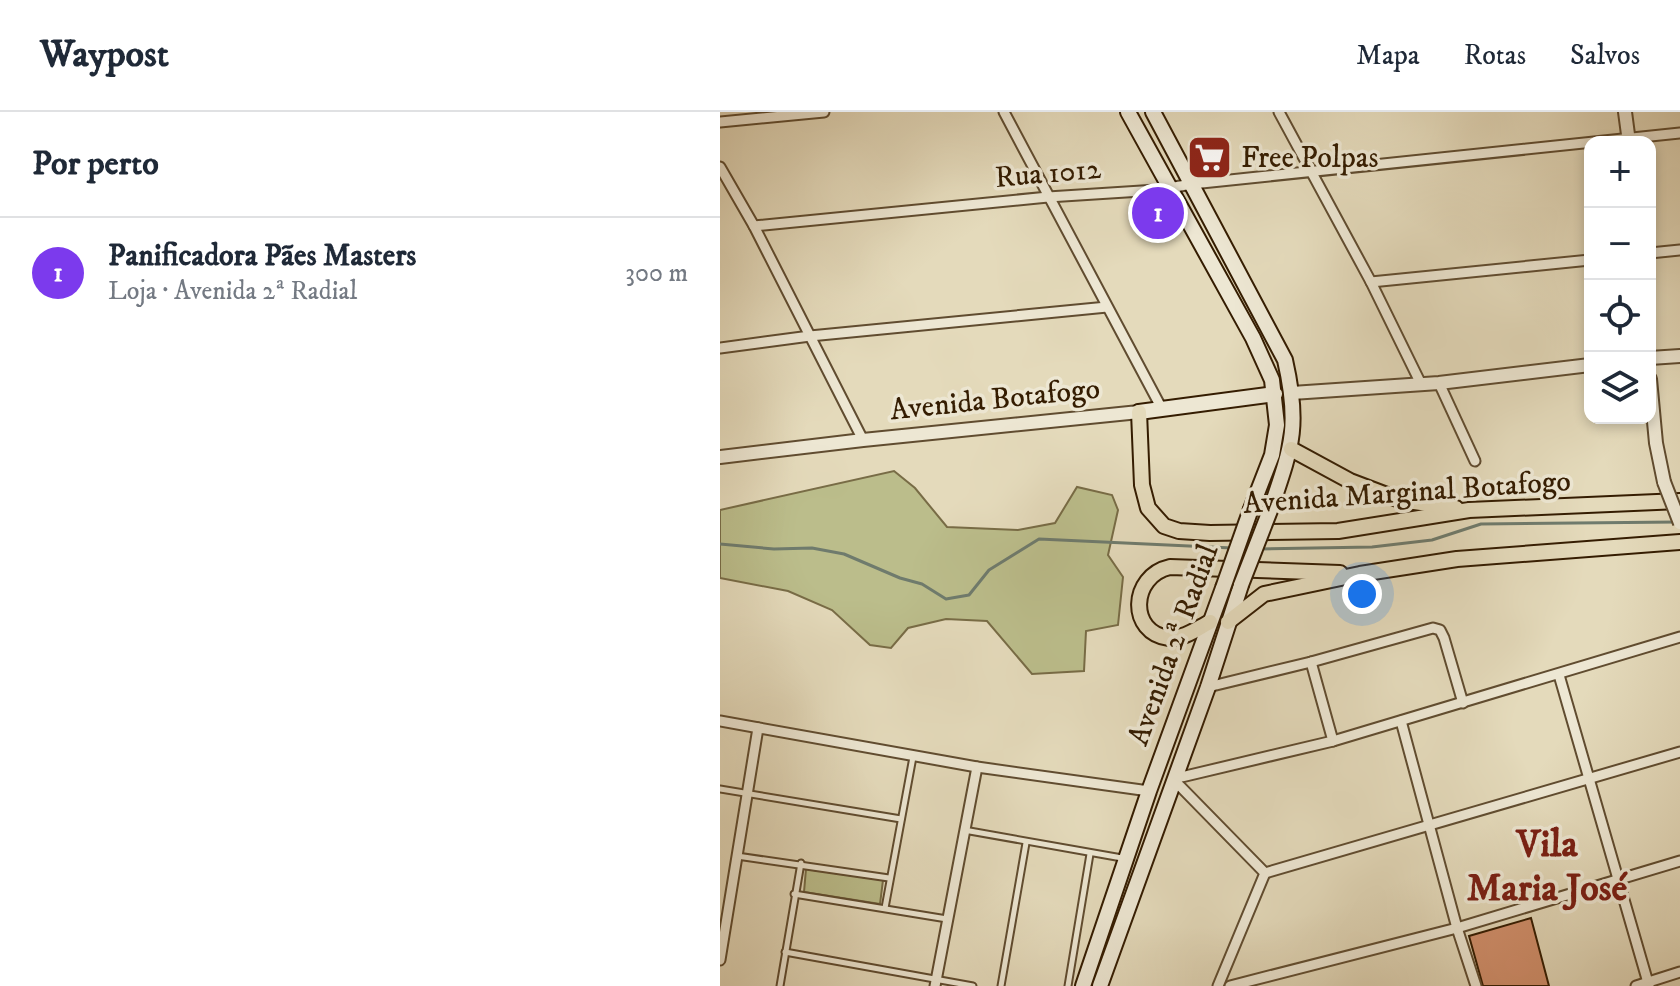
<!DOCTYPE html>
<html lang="pt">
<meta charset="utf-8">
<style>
:root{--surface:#fff;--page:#f6f6f7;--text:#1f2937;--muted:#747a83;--line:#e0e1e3;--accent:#7c3aed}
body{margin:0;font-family:"IM FELL DW Pica",serif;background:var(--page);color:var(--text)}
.controls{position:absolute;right:24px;top:24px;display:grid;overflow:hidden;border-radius:16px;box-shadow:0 4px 12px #0003}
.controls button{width:72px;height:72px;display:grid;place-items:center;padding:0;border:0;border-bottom:2px solid var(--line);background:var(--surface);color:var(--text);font:40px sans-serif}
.you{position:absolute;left:642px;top:482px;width:28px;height:28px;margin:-20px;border:6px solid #fff;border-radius:50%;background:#1a73e8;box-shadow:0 0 0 12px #1a73e833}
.badge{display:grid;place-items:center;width:52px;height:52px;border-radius:50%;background:var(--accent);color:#fff;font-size:26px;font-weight:700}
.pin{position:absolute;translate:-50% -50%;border:4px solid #fff;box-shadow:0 2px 8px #0006}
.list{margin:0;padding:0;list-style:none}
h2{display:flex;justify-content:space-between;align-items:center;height:104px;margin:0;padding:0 32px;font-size:34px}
h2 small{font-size:26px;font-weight:400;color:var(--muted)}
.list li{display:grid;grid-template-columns:52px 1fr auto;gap:24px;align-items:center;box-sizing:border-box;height:112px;padding:0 32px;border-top:2px solid var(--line)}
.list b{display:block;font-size:30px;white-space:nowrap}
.list p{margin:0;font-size:26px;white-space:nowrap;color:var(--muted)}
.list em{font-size:26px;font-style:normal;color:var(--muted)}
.icon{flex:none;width:44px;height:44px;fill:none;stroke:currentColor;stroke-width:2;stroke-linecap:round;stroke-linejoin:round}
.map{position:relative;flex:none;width:960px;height:874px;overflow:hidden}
header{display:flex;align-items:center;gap:48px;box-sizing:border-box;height:112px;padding:0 40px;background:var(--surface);border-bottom:2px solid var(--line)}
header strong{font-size:38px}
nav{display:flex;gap:44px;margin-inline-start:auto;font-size:28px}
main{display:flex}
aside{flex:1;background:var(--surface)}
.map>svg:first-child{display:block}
</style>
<header>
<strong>Waypost</strong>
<nav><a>Mapa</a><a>Rotas</a><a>Salvos</a></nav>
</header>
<main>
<aside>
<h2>Por perto<small></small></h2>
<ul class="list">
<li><span class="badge">1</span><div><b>Panificadora Pães Masters</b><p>Loja · Avenida 2ª Radial</p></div><em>300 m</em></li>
</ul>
</aside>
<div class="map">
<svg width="960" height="874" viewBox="0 0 960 874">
<rect width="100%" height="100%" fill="#e4dabb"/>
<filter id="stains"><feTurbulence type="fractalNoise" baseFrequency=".0025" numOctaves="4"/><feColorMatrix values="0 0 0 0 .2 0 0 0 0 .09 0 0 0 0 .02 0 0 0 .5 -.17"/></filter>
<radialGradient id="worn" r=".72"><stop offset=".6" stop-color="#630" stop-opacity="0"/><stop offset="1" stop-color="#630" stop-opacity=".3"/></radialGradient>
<g fill="#bbbd8b" stroke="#786c46" stroke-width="2">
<polygon points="174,359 195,376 227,415 298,418 335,411 357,375 392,383 398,398 388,443 403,465 398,513 366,519 364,559 312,562 267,509 226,507 188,516 171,536 150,533 112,498 68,479 0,466 0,398"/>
<polygon points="86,757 163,768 160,792 84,780"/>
</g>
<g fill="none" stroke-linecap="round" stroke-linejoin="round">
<g stroke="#6f7b6d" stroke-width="3">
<polyline points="0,432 54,437 92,436 124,442 180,466 202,472 226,487 249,483 269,458 319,427 512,436"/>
<polyline points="539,437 652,435 712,428 761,412 957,410"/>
</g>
</g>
<polygon fill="#d18f6c" stroke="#341c01" stroke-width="2" points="811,806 829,874 763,874 749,824"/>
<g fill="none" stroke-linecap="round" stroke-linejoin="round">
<defs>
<g id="service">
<polyline points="0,677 181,707"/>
<polyline points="244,718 402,746"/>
<polyline points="17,744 169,766"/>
<polyline points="74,782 227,807"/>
<polyline points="165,796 193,645"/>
<polyline points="65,840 253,874"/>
<polyline points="60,874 81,751"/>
<polyline points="281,874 306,731"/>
<polyline points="348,874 370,742"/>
</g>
<g id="minor">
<polyline points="284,0 442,297"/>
<polyline points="559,0 651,170 701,272"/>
<polyline points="0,10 104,0"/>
<polyline points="0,55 34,114 143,328"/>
<polyline points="34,114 328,85 437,78 472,72 960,21"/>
<polyline points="930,141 960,138"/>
<polyline points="651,170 870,148"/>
<polyline points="0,236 90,224 387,195"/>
<polyline points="719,271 755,349"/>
<polyline points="591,550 613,629"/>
<polyline points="839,563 929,874"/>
<polyline points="488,575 591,550 713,516 720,518 724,526 743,591"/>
<polyline points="0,609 257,655 429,679"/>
<polyline points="681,609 737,816 756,874"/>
<polyline points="453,667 613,629 960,525"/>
<polyline points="453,667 545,761 498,874"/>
<polyline points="545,761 960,640"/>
<polyline points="0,848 38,616"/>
<polyline points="215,874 257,655"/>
<polyline points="510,874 737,816 960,749"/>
<polyline points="916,874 960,860"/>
</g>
<g id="tertiary">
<polyline points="905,0 909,30"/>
<polyline points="930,246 960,244"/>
<polyline points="930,267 936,331 944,370"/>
<polyline points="572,281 719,271 870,253"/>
<polyline points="0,345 143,328 419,300"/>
</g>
<g id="secondary">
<polyline points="408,0 533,226 552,268 557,313 552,343 531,397"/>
<path d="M433,0L565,248C580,314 572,334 551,396"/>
<polyline points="419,300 555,282"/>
<polyline points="363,874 429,679 503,476"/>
<polyline points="380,874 488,575 521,473"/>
</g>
<g id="primary">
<polyline points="419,300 422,373 428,396 444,414 459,419 490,421 618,419 749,398 960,389"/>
<polyline points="571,337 630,369 680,388 736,396"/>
<path d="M490,510C478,516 464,527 449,526C408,521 410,464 450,455L620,461"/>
<polyline points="508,510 544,482 640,462 737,447 960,430"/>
</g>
</defs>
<use href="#service" stroke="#604c30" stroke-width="9"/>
<use href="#minor" stroke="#604c30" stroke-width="13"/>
<use href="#tertiary" stroke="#604c30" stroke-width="16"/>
<use href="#secondary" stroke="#341c01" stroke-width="18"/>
<use href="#primary" stroke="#341c01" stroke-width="18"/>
<use href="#service" stroke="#ede7d3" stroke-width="5"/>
<use href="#minor" stroke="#ede7d3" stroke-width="9"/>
<use href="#tertiary" stroke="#ede7d3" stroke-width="12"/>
<use href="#secondary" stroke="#ede7d3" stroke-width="14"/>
<use href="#primary" stroke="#e4dabb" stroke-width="14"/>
<defs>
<polyline id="tertiary-bridge" points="944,370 960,411"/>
<g id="secondary-bridge">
<polyline points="521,473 551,396"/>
<polyline points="503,476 531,397"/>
</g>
</defs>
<use href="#tertiary-bridge" stroke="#604c30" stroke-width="16" stroke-linecap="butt"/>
<use href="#secondary-bridge" stroke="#341c01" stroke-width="18" stroke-linecap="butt"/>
<use href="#tertiary-bridge" stroke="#ede7d3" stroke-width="12"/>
<use href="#secondary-bridge" stroke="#ede7d3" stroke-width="14"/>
</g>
<defs>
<symbol id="supermarket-square" viewBox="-11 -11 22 22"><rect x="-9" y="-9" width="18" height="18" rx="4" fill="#8f2418" stroke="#ede7d3"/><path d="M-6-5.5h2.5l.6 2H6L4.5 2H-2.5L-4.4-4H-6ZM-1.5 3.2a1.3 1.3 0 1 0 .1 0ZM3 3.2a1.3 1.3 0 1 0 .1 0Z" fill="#fff"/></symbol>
</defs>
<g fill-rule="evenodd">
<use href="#supermarket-square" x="464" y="20" width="51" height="51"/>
</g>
<g text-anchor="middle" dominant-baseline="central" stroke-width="7" stroke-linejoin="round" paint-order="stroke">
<g font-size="30" fill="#341c01" stroke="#ede7d3" text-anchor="start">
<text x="521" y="46">Free Polpas</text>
</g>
<g font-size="30" fill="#341c01" stroke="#ede7d3">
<text transform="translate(328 62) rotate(-5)">Rua 1012</text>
<text transform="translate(275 288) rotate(-6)">Avenida Botafogo</text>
<text transform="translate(687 381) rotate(-4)">Avenida Marginal Botafogo</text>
<text transform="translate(454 533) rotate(-70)">Avenida 2ª Radial</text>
</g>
<g font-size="38" font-weight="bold" fill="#7a1f14" stroke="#ede7d3">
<text x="827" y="733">Vila<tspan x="827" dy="44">Maria José</tspan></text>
</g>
</g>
<rect width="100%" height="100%" filter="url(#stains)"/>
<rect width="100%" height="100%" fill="url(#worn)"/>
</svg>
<div class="controls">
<button>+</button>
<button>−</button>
<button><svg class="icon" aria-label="locate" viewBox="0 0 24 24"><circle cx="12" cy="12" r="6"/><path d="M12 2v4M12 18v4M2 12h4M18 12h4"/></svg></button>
<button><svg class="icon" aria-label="layers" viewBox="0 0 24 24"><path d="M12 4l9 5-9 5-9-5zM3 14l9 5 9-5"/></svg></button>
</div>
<div class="you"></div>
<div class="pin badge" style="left:438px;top:101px">1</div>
</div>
</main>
